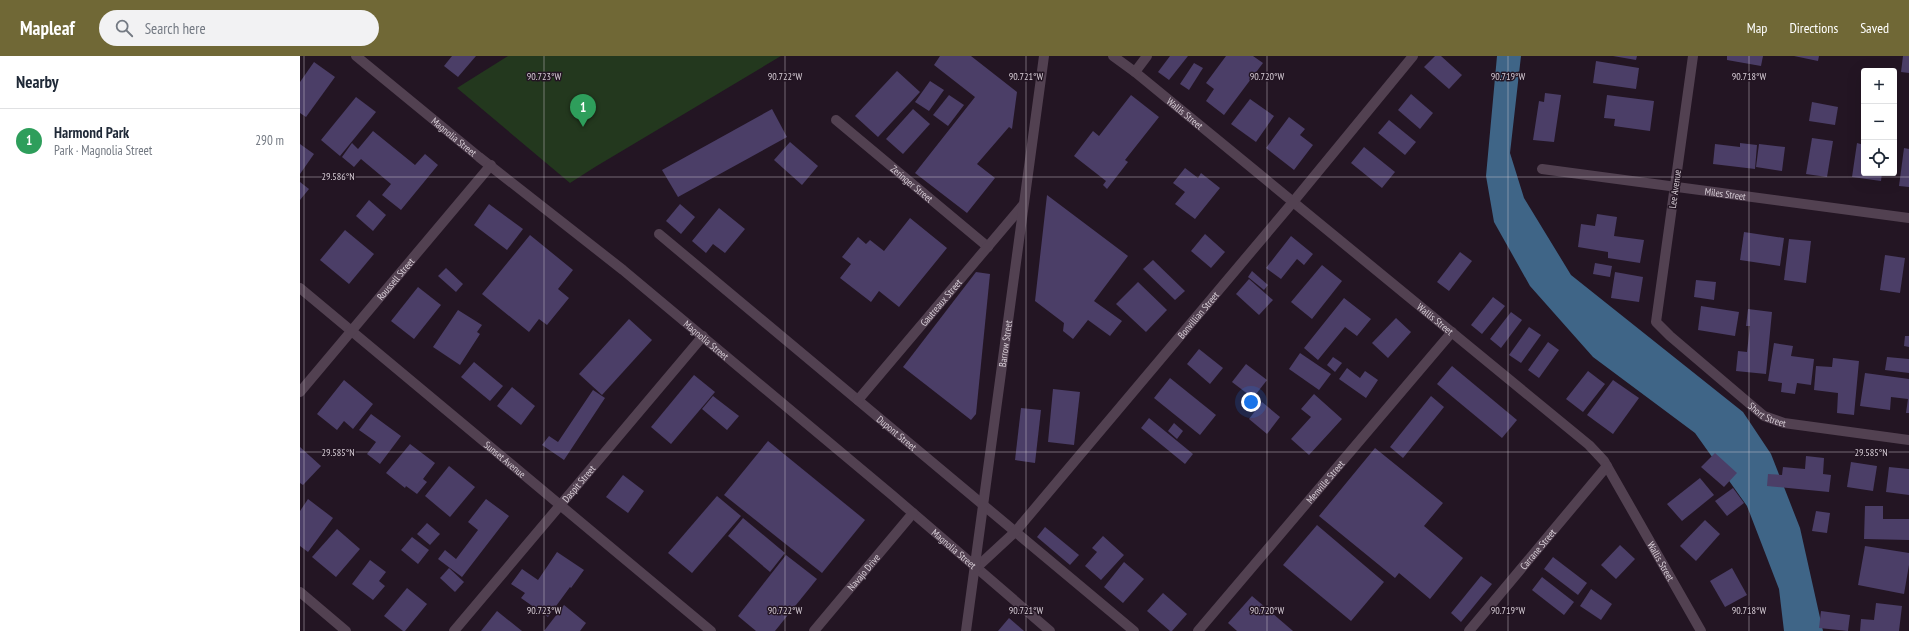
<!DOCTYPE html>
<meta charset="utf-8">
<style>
:root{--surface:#fff;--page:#f2f2f3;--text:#1f2937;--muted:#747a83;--line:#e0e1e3;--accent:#706836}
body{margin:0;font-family:"PT Sans Narrow",sans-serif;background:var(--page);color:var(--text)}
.controls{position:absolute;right:12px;top:12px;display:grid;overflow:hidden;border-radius:4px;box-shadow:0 4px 16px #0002}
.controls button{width:36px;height:36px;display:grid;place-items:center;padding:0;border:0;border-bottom:1px solid var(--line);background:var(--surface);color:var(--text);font:20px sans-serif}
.you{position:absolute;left:951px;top:346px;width:14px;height:14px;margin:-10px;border:3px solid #fff;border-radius:50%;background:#1a73e8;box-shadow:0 0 0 6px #1a73e833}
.badge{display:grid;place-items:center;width:26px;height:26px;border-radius:50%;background:var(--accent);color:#fff;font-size:13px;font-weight:700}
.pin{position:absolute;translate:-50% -33px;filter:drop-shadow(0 1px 2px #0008)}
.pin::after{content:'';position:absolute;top:21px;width:14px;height:12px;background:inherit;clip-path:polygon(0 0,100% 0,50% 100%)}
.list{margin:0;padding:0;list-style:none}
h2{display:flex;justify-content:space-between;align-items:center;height:52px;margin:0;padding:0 16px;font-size:17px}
h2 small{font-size:13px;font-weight:400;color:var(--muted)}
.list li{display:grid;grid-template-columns:26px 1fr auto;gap:12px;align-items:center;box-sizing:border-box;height:64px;padding:0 16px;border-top:1px solid var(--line)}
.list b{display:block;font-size:15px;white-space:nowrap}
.list p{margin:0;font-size:13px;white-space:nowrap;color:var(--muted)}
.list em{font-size:13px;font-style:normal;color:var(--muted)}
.icon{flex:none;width:22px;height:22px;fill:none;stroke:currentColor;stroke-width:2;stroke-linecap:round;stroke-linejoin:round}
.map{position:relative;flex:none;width:1609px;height:575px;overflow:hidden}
header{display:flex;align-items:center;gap:24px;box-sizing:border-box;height:56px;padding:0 20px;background:var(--accent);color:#fff}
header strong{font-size:19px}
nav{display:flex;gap:22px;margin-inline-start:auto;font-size:14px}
.search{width:280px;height:36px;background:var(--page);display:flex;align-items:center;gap:10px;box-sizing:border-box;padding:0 14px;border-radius:22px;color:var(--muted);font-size:15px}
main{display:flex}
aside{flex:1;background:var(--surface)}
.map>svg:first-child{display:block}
</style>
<header>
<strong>Mapleaf</strong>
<div class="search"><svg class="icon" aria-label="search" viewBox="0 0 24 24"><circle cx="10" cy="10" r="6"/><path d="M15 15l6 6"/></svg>Search here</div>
<nav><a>Map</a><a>Directions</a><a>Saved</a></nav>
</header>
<main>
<aside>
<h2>Nearby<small></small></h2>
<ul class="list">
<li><span class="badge" style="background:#2e9e5b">1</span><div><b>Harmond Park</b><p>Park · Magnolia Street</p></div><em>290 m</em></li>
</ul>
</aside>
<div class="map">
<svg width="1609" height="575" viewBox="0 0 1609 575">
<rect width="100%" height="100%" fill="#231523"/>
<polygon fill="#23381e" points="208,0 481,0 295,111 270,127 157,32"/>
<polygon fill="#3f6587" points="1197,0 1221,0 1210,97 1224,142 1271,219 1443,356 1471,398 1500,472 1523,575 1484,575 1479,533 1447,450 1395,377 1293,301 1230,230 1194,166 1186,120"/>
<g fill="#4b3e67">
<polygon points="152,0 176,0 158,21 144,10"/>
<polygon points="640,0 671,0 717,36 712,73 709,71 677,108 695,122 667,157 615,117 675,41 634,9"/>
<polygon points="870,0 888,0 869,24 858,16"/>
<polygon points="926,0 953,0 963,7 924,59 906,45 914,33 906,27"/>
<polygon points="1135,0 1141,0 1162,19 1149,33 1124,11"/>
<polygon points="1313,0 1337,0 1336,4"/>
<polygon points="1427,0 1463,0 1461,10 1427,4"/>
<polygon points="1494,0 1519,0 1518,5"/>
<polygon points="1603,0 1609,0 1609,17 1601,16"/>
<polygon points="1296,5 1339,12 1336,33 1293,27"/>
<polygon points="14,6 35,21 6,61 0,57 0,26"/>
<polygon points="894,7 903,12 889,34 880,28"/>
<polygon points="597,15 620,36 578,81 555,60"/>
<polygon points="630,25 644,34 629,55 615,46"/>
<polygon points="1245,37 1261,39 1254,86 1233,84 1239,45 1244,46"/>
<polygon points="1111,38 1133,57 1120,73 1098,54"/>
<polygon points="649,39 664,49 648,70 633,59"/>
<polygon points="831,39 859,61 825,104 828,106 807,133 803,129 806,125 774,100 793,75 799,80"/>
<polygon points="1307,39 1354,45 1350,75 1314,70 1315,63 1304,62"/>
<polygon points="56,41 76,56 40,100 21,84"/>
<polygon points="950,43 974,60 956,86 931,68"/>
<polygon points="1512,46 1538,51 1535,69 1509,65"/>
<polygon points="472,53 487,81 378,141 362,114"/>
<polygon points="613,53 630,68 603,98 586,83"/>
<polygon points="989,61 1005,73 1000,79 1013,89 994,114 966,92"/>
<polygon points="1089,64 1116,86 1105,99 1078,77"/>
<polygon points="73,75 115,109 125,98 138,109 101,154 82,139 91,128 61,103 54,111 42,101 52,87 58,93"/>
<polygon points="1512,82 1533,85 1527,121 1506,118"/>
<polygon points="490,86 518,110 502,129 474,104"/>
<polygon points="1440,87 1457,89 1455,113 1413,108 1415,88 1440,91"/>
<polygon points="1557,87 1564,89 1564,117 1582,117 1581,125 1552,121"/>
<polygon points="0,88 14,98 0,118"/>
<polygon points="1459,88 1485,91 1482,115 1456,111"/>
<polygon points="1064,91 1095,116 1082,132 1051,107"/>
<polygon points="1604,92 1609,93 1609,131 1599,130"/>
<polygon points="885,112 898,122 901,117 920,132 895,163 875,148 885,136 873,127"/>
<polygon points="0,126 9,133 0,144"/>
<polygon points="747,139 828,200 794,245 822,265 810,280 788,264 773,283 763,275 764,267 735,245"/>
<polygon points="69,144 86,159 73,175 56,160"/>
<polygon points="189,148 223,173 207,194 174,169"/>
<polygon points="380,148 395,161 381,178 366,165"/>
<polygon points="419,152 445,173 425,197 413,188 406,197 392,185"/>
<polygon points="1297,158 1317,161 1314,180 1344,184 1340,207 1308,202 1308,196 1278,191 1281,168 1295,170"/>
<polygon points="610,162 647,192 599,251 579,235 571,246 540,222 551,208 542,201 558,181 566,188 570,184 584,195"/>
<polygon points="45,174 74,198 49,228 20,204"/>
<polygon points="1444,176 1484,182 1480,210 1440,204"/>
<polygon points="905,178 925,196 911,212 891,195"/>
<polygon points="230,179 273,214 258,233 269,242 247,269 239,263 229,276 182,238"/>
<polygon points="991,180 1013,198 1004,209 997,203 981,223 966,212"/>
<polygon points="1489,183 1511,185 1506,227 1484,224"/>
<polygon points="1160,196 1172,205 1149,235 1137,226"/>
<polygon points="1585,199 1605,202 1600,237 1580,234"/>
<polygon points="853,204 885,235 875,244 843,213"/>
<polygon points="1295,207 1312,210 1310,221 1293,218"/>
<polygon points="1022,209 1042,225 1012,263 991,246"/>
<polygon points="146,212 163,228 156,236 138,220"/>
<polygon points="952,215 968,229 964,234 948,221"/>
<polygon points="676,216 690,218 676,358 671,364 603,311"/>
<polygon points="1315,216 1343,221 1339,246 1311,242"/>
<polygon points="949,223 973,244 959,259 936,238"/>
<polygon points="1396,224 1416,226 1414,244 1394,241"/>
<polygon points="838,226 867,254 846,276 816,248"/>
<polygon points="118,231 141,249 114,283 91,265"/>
<polygon points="1193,241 1205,250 1182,278 1171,269"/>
<polygon points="1044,242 1071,263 1057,280 1045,271 1018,304 1004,292"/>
<polygon points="1401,250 1439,256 1435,280 1398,274"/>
<polygon points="1448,253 1472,256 1466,318 1436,315 1438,295 1447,296 1450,270 1446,270"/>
<polygon points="158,254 182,269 177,276 180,278 160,309 133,291"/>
<polygon points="1211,256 1222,264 1201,292 1190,283"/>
<polygon points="1096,262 1111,276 1088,302 1072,287"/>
<polygon points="329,263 352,284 302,339 279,318"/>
<polygon points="1229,271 1241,279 1221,307 1209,299"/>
<polygon points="1605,280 1609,280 1609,291 1604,290"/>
<polygon points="1248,286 1259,294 1239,322 1228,314"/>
<polygon points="1474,287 1493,290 1491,300 1514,303 1511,329 1497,327 1495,338 1481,336 1482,327 1468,325"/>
<polygon points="899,293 923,312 910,328 887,308"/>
<polygon points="1000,297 1031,318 1019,334 989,313"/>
<polygon points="1033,301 1042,307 1035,316 1027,309"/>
<polygon points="1587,301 1609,303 1609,317 1585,314"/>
<polygon points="1533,302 1559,305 1554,359 1537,357 1538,337 1514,334 1516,310 1532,311"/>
<polygon points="174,306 203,330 190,345 161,321"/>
<polygon points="946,308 967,324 953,342 932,326"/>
<polygon points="1152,310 1217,364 1202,382 1137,328"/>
<polygon points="1047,312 1060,322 1065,315 1078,324 1066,342 1039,323"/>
<polygon points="1288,315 1305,328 1283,356 1266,343"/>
<polygon points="1565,317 1609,323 1609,357 1606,357 1608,343 1591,341 1590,354 1560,350"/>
<polygon points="394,319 415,336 371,388 351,371"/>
<polygon points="870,322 916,359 900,379 854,342"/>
<polygon points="44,324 73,348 53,373 44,365 37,374 17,358"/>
<polygon points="1313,324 1339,342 1313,378 1287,359"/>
<polygon points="212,331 235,350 221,369 197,350"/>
<polygon points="753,333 780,336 774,389 748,386"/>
<polygon points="293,334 305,342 264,404 242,389 249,380 258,386"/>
<polygon points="1014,338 1042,363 1009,399 991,383 1011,361 1001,353"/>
<polygon points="413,340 439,360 427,374 402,353"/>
<polygon points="1131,340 1144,351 1103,402 1090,391"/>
<polygon points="962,346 980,361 967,378 949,363"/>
<polygon points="721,352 741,354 735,407 715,404"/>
<polygon points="71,358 101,380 80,408 67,398 76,386 59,374"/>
<polygon points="849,362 893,398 885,408 841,372"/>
<polygon points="874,367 883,375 877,383 868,375"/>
<polygon points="468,385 565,464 522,517 424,439"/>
<polygon points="110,388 135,407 123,423 127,426 117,438 106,430 105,432 86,417"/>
<polygon points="0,391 21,410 3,429 0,427"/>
<polygon points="1075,392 1143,447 1124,470 1163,502 1130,543 1099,517 1095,522 1019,460"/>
<polygon points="1415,397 1437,417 1424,431 1401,411"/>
<polygon points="1506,400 1524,402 1523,418 1531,419 1529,436 1467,430 1468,418 1482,419 1483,411 1505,413"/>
<polygon points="1551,406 1577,410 1573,435 1547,431"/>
<polygon points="149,410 175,431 150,461 125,440"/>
<polygon points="1589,411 1609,413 1609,439 1586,436"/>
<polygon points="323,419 344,435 328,457 306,441"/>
<polygon points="1400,422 1414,439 1382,465 1367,448"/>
<polygon points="1433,432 1444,447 1427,460 1415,445"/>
<polygon points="417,440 441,460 392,517 368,497"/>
<polygon points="8,443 33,462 8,496 0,490 0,455"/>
<polygon points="186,443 209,460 162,521 138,503 145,494 156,503 178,474 168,466"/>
<polygon points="1565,450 1583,450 1583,463 1609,463 1609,484 1564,483"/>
<polygon points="1516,455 1530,457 1527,477 1512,475"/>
<polygon points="443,462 485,497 470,516 428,480"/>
<polygon points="1405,464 1420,478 1396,505 1380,490"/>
<polygon points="127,467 140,478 130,489 117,478"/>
<polygon points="1017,469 1084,526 1051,565 983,509"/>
<polygon points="745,471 779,499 770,509 737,481"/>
<polygon points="37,473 60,493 36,521 12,501"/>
<polygon points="803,480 824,499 801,524 785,510 797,496 792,492"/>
<polygon points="112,481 129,494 118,508 101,494"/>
<polygon points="1320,489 1335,503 1316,523 1301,509"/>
<polygon points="1565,490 1609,497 1609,509 1604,538 1558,529"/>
<polygon points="257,496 284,514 271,532 270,531 248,561 221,542 225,537 211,528 222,513 238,524"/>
<polygon points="486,499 517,523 475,575 456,575 438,560"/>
<polygon points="1253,501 1287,527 1278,539 1244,513"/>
<polygon points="70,504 86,516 79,525 85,530 73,544 52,528"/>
<polygon points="824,506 844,523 823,547 804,531"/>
<polygon points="149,512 164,526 155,536 140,522"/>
<polygon points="1432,512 1447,539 1425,551 1410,525"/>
<polygon points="1181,520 1192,528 1161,566 1151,557"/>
<polygon points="1242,521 1274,546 1264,559 1232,534"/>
<polygon points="107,532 127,548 105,575 103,575 84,560"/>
<polygon points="1291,533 1312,548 1301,564 1280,550"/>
<polygon points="863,537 887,558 872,575 870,575 847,555"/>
<polygon points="952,540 993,575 937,575 928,567"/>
<polygon points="1576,547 1602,550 1599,575 1560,575 1561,563 1574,564"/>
<polygon points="264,549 286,567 280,575 244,575"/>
<polygon points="197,555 222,575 181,575"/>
<polygon points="1521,555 1550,559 1548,575 1519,572"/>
<polygon points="709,562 724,575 698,575"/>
</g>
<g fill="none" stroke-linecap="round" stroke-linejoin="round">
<g stroke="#524151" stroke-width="10">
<path id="s1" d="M56,0L179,101L323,214L592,439L750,575"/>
<path id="s2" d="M813,0L835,16L1289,389L1304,405L1401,575"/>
<path id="s3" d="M1393,0L1356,266L1370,280L1464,360L1484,367L1609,384"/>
<polyline points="835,16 847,0"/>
<path id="s4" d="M536,64L688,191"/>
<path id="s5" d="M1242,113L1609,162"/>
<path id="s6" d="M359,178L834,575"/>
<path id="s7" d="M0,232L411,575"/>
<path id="s8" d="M0,336L191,109"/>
<path id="s9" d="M558,344L723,149"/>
<path id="s10" d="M676,512L715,476L993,146L1113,0"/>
<polyline points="0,536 46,575"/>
<path id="s11" d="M154,575L403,280"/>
<path id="s12" d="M514,575L613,457"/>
<path id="s13" d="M898,575L1152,276"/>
<path id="s14" d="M1169,575L1307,410"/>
</g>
<path stroke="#524151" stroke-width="10" id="s15" d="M666,575L744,0"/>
</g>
<path fill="none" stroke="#d8ced7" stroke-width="1" stroke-opacity="0.45" d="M4,0V575M244,0V575M485,0V575M726,0V575M967,0V575M1208,0V575M1449,0V575M0,121H1609M0,396H1609"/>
<g text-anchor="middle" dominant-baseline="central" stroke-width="3" stroke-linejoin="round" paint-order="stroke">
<g font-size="10" fill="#d8ced7" stroke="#231523">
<text stroke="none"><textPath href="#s2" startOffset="92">Wallis Street</textPath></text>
<text stroke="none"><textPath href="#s1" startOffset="127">Magnolia Street</textPath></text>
<text stroke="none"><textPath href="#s4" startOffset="99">Zeringer Street</textPath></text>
<text transform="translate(1375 133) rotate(-82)">Lee Avenue</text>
<text stroke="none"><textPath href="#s5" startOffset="185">Miles Street</textPath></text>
<text stroke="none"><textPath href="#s8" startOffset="148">Roussell Street</textPath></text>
<text stroke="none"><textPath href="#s9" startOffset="128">Gautreaux Street</textPath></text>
<text stroke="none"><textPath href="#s10" startOffset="337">Bonvillian Street</textPath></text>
<text stroke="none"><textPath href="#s2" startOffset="416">Wallis Street</textPath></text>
<text stroke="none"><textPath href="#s1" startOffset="451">Magnolia Street</textPath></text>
<text stroke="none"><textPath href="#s15" startOffset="290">Barrow Street</textPath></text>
<text stroke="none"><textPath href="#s3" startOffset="414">Short Street</textPath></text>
<text stroke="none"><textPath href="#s6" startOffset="310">Dupont Street</textPath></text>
<text stroke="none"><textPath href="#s7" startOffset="267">Sunset Avenue</textPath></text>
<text stroke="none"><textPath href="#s13" startOffset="196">Menville Street</textPath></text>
<text stroke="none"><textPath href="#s11" startOffset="193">Daspit Street</textPath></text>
<text stroke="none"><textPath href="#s1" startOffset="775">Magnolia Street</textPath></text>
<text stroke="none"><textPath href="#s14" startOffset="107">Carrane Street</textPath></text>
<text stroke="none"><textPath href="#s2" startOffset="752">Wallis Street</textPath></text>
<text stroke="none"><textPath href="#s12" startOffset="77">Navajo Drive</textPath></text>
</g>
</g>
<g font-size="10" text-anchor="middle" fill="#d8ced7" stroke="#231523" stroke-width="3" stroke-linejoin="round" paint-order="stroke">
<text x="244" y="24">90.723°W</text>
<text x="485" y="24">90.722°W</text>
<text x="726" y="24">90.721°W</text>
<text x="967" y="24">90.720°W</text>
<text x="1208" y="24">90.719°W</text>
<text x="1449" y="24">90.718°W</text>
<text x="38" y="124">29.586°N</text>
<text x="38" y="400">29.585°N</text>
<text x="1571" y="400">29.585°N</text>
<text x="244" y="558">90.723°W</text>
<text x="485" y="558">90.722°W</text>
<text x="726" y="558">90.721°W</text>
<text x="967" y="558">90.720°W</text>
<text x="1208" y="558">90.719°W</text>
<text x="1449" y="558">90.718°W</text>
</g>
</svg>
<div class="controls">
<button>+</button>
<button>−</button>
<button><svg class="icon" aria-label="locate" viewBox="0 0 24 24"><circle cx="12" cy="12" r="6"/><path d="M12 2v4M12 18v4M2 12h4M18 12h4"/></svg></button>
</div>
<div class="you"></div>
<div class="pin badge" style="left:283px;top:71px;background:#2e9e5b">1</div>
</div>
</main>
